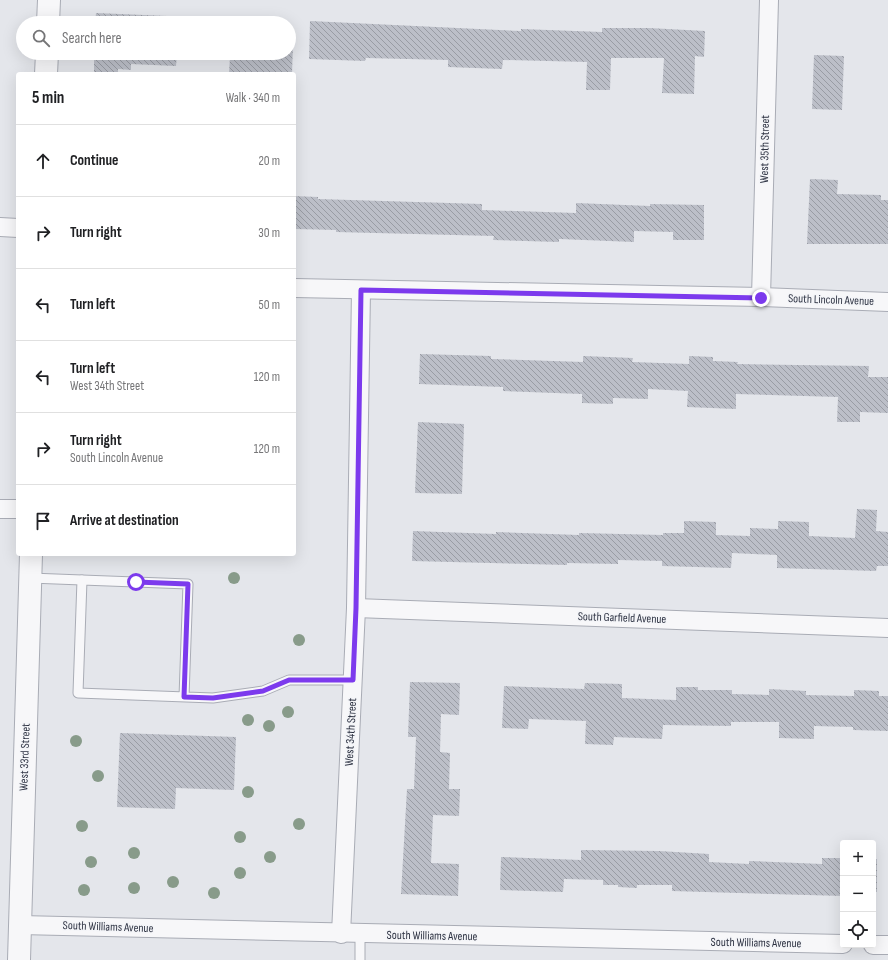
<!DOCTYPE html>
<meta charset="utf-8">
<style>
:root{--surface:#fff;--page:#f2f2f2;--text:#202124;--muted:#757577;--line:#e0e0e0}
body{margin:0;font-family:"Sofia Sans Condensed",sans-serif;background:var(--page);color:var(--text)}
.controls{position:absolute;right:12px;bottom:12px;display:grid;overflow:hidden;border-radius:4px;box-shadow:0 4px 16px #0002}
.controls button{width:36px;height:36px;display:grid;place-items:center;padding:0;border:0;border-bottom:1px solid var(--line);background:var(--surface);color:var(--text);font:20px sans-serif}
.stop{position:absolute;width:12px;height:12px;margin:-9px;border:3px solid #7c3aed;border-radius:50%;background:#fff}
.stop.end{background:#7c3aed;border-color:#fff;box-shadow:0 1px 4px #0008}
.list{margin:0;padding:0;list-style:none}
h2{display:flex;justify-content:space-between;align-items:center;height:52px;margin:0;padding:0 16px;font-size:17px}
h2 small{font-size:13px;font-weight:400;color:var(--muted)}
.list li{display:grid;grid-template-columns:26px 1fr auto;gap:12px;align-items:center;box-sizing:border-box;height:72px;padding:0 16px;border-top:1px solid var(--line)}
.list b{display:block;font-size:15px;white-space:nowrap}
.list p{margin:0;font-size:13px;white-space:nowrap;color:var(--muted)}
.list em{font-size:13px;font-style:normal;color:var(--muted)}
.icon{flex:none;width:22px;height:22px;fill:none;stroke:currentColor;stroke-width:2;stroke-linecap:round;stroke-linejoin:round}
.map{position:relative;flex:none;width:888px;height:960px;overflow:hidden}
.search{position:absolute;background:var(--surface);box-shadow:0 4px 16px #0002;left:16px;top:16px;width:280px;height:44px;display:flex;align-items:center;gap:10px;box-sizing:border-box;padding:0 14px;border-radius:22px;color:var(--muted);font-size:15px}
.panel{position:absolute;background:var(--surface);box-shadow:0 4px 16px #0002;left:16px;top:72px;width:280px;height:484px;border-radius:4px}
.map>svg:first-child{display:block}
</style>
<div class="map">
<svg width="888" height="960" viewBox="0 0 888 960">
<defs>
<pattern id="building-back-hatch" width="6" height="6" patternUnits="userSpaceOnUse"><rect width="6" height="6" fill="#bcbfc8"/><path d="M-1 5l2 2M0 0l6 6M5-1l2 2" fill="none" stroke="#999ca4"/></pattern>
</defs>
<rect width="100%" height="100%" fill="#e4e6eb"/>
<g fill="url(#building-back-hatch)">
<polygon points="96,13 262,20 262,23 95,23"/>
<polygon points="310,21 521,31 521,29 602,32 602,28 649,28 705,31 704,57 695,56 694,94 662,93 664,58 611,58 610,90 586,90 587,62 503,60 502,69 448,67 448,60 366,58 365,61 309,59"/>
<polygon points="289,44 293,45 292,74 229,73 230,57 177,54 176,66 131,64 131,70 118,69 118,74 94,74 94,53 289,53"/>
<polygon points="814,55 844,56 842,110 812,109"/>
<polygon points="810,179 838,180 837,194 881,195 881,200 888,200 888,244 807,244"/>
<polygon points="294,196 318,197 318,199 482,204 482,210 576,213 576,203 650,206 650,204 704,205 704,240 673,240 673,232 634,231 634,242 559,239 559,242 493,240 494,236 336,232 336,230 294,229"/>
<polygon points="420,354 491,356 491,359 583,362 583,356 633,358 632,362 689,364 689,356 713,357 713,361 738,362 737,364 869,366 868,377 888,377 888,413 860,412 860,422 837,422 838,397 736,394 736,409 687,407 688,391 648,389 648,399 613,398 613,404 582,403 582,394 503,391 503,387 419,384"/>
<polygon points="418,422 464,424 462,494 415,493"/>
<polygon points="857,509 877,510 876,531 888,532 888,566 877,566 876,571 777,568 777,555 732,553 731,568 662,566 662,561 618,560 618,564 567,563 567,565 412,561 413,531 496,534 496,532 579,535 579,533 663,535 663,533 684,533 684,521 716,522 716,535 750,536 750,528 778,529 778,521 809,522 809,536 855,538"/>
<polygon points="410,682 460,683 459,715 441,714 440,752 450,753 449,789 460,789 459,816 433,815 431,863 459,864 458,896 401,894 407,789 414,789 416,737 408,737"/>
<polygon points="585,683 622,684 622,698 676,700 676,687 698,687 698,690 732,690 732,694 769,695 769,689 806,691 806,695 854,696 854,690 879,691 879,696 888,696 888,731 853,730 853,727 814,726 814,739 779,738 779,722 731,722 731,726 663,725 662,739 614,737 613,745 585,744 586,721 529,719 528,729 502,728 504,686 584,689"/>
<polygon points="120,733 236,737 234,790 176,788 175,809 117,807"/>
<polygon points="581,850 659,851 709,854 709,862 749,864 749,861 822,864 822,858 843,858 843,896 672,891 672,885 637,885 637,888 618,887 618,885 603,885 603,880 564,879 563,892 500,890 501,857 581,860"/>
<rect x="873" y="859" width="4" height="33"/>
</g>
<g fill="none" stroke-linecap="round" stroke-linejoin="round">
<defs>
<g id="service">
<polyline points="30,578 82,580"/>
<polyline points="184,697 188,584 82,580 78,693 213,698 263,691 289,680 353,680"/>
<polyline points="360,960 360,934"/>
</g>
<g id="minor">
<polyline points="0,227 18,228"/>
<polyline points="294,288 761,297 888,302"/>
<polyline points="761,297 769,0"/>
<polyline points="0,509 18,509"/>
<polyline points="356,608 888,628"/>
<polyline points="20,925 843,944"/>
<polyline points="341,934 356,608 361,290"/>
<polyline points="873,945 888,945"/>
</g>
<g id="tertiary">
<polyline points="48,23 49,0"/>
<polyline points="46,74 47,53"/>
<polyline points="19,960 31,554"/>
</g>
</defs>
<use href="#service" stroke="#a9acb5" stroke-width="11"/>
<use href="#minor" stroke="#a9acb5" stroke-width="20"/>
<use href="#tertiary" stroke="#a9acb5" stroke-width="24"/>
<use href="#service" stroke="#f7f7f9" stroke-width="9"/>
<use href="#minor" stroke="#f7f7f9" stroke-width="18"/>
<use href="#tertiary" stroke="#f7f7f9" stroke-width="22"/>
</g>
<g fill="#889b8a">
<circle cx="234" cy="578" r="6"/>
<circle cx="299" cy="640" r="6"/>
<circle cx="288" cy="712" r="6"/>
<circle cx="248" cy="720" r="6"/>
<circle cx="269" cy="726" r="6"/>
<circle cx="76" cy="741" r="6"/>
<circle cx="98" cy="776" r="6"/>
<circle cx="248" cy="792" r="6"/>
<circle cx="299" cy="824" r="6"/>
<circle cx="82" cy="826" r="6"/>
<circle cx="240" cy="837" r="6"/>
<circle cx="134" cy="853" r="6"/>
<circle cx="270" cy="857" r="6"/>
<circle cx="91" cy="862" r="6"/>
<circle cx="240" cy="873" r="6"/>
<circle cx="173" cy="882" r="6"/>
<circle cx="134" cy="888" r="6"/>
<circle cx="84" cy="890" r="6"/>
<circle cx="214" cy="893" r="6"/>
</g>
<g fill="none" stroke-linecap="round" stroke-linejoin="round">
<polyline stroke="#7c3aed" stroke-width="5" points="136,582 188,584 184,697 213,698 263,691 289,680 353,680 356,608 361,290 761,298"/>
</g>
<g text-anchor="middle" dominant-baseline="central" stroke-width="3" stroke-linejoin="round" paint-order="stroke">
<g font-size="12" fill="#2d3242" stroke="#f4f5f8">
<text transform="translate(765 149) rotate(-89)">West 35th Street</text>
<text transform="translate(831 300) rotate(2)">South Lincoln Avenue</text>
<text transform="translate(622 618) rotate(2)">South Garfield Avenue</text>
<text transform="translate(351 732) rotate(-87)">West 34th Street</text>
<text transform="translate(25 757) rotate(-88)">West 33rd Street</text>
<text transform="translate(108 927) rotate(2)">South Williams Avenue</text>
<text transform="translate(432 936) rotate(1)">South Williams Avenue</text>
<text transform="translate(756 943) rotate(1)">South Williams Avenue</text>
</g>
</g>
</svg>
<div class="controls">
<button>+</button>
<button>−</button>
<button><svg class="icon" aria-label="locate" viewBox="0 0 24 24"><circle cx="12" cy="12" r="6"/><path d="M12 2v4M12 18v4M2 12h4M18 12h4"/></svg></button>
</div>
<div class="stop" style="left:136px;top:582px"></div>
<div class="stop end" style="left:761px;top:298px"></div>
<div class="search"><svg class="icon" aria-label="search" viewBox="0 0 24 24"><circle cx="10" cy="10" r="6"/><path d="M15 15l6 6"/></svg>Search here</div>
<section class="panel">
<h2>5 min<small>Walk · 340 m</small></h2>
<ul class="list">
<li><svg class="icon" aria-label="ahead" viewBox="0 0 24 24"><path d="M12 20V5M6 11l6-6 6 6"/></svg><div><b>Continue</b></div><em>20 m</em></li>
<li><svg class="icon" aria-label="right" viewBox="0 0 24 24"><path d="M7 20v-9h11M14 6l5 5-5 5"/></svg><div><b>Turn right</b></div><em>30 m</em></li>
<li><svg class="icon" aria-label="left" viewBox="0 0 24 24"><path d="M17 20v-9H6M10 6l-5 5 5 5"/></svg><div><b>Turn left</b></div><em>50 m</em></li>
<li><svg class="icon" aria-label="left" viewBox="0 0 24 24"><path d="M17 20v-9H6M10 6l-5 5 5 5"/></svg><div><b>Turn left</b><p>West 34th Street</p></div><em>120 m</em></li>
<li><svg class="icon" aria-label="right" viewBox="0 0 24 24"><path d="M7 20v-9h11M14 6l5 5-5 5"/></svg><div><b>Turn right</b><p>South Lincoln Avenue</p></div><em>120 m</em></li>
<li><svg class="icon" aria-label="arrive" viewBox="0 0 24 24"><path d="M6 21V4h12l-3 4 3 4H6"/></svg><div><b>Arrive at destination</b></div></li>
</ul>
</section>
</div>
